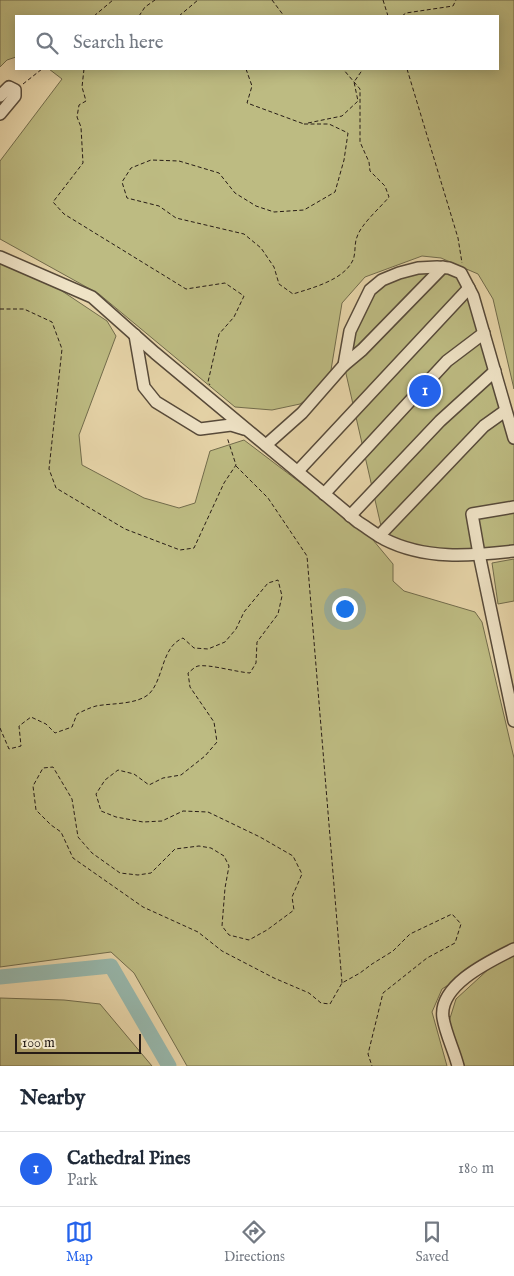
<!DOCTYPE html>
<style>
:root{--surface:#fff;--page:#f2f2f3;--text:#1f2937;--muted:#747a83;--line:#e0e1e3;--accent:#2563eb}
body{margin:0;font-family:"IM FELL English",serif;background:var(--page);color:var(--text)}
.scale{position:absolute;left:15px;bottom:12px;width:126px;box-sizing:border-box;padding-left:5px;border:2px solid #271c16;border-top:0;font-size:14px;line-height:18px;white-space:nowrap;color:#271c16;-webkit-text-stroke:4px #efe3c6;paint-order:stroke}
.you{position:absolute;left:344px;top:608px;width:18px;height:18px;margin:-12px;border:4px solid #fff;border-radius:50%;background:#1a73e8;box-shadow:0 0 0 8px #1a73e833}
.badge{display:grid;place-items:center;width:32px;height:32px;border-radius:50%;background:var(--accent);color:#fff;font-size:16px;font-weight:700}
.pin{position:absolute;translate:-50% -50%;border:2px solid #fff;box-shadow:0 1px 5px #0006}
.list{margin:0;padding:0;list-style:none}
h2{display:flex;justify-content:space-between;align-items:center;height:65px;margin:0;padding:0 20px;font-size:21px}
h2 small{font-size:16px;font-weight:400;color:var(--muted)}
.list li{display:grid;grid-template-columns:32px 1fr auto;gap:15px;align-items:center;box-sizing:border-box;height:75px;padding:0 20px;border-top:1px solid var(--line)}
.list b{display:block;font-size:19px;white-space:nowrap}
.list p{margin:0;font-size:16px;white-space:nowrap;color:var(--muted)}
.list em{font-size:16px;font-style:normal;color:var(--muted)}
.icon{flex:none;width:28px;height:28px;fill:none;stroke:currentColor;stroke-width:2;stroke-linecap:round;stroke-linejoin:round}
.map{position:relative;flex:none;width:514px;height:1066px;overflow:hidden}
.search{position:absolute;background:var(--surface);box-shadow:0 2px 12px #0003;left:15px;right:15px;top:15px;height:55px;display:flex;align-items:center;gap:12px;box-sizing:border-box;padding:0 18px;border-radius:0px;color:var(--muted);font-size:19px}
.sheet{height:140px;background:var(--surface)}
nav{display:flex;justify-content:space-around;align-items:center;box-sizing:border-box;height:70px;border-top:1px solid var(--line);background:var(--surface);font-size:14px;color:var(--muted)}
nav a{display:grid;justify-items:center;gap:2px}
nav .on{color:var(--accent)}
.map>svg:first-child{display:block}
</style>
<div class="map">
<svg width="514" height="1066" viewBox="0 0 514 1066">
<rect width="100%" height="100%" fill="#e6d4a8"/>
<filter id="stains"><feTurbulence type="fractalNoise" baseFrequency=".004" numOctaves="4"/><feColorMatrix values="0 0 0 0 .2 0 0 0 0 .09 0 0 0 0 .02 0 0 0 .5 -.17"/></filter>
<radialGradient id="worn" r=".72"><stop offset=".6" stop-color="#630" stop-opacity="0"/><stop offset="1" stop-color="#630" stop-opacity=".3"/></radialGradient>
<g fill="#bdbb82" stroke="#726c4c">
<polygon points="0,0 514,0 514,389 493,299 478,274 441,258 422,256 365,277 342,303 331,370 323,388 300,404 272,410 235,407 99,294 0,239 0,161 62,79 49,69 498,69 498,16 16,16 16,57 7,60 0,67"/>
<polygon points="0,255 53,285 107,321 116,336 79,435 82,465 144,498 179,508 195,503 210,451 244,440 368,534 393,564 393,581 404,591 475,612 482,622 514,758 514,943 442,989 432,1012 447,1066 187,1066 134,973 111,952 0,967"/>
<polygon points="418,268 461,273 514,438 514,551 434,555 384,539 344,365 370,290"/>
<polygon points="514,559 514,601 498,604 492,563"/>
<polygon points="514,955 514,1066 459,1066 446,1031 456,999 492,966"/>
<polygon points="0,998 64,1000 100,1004 152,1066 0,1066"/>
</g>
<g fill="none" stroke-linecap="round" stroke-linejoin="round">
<polyline stroke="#97b8ad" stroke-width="15" points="0,977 111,966 169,1066"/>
<defs>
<g id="minor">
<polyline points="0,96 9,87 15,90 15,96 0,114"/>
<path d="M0,257L92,297L155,353L358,522C366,527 375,534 384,539C425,560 470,556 514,551"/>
<polyline points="135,335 144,387 156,402 200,429 231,425 244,429"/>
<polyline points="344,365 362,350 443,267"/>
<polyline points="266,445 302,413 344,365 350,331 370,290 382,280 399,273 418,268 437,267 449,268 461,273 473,296 514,438"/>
<polyline points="298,471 469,288"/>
<polyline points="324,494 447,361 484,333"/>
<polyline points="514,507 472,514 479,554 514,721"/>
<polyline points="350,516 440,421 495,371"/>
<polyline points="379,536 484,426 505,411"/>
<path d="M458,1066C454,1050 446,1035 443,1018C438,985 490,961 514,949"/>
</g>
</defs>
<use href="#minor" stroke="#574a3a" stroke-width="14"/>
<g stroke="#271c16" stroke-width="1" stroke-dasharray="4 2.5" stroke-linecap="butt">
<polyline points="272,0 284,16"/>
<polyline points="383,0 388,16"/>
<polyline points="94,16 113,0"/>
<polyline points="139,16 145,7 155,0"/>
<polyline points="179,16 198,0"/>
<polyline points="402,16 406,13 453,6 456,0"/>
<polyline points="84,69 82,87 86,101 79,105 77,117 81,127 83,163 53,202 64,214 186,289 225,283 244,296 234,317 219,334 208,382 210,385"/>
<polyline points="246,69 252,86 247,103 304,124"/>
<polyline points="407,69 458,238 462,263"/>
<polyline points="23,84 42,69"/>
<polyline points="308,123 342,116 358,101 354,82 363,69"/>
<path d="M304,124H329L348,133L344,160L335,192L304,210L274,212L256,206L235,193L219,173L179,161L151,160L131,168L122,182L127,198L159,206L176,218L244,234L261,248L274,267L279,284L293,294C312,288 344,280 353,260C356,253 354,244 357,237C361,224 380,208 389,197L385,186L370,171L369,162L360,142V89L343,69"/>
<polyline points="0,309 24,309 52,322 62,349 49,469 56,488 125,529 180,550 194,548 224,483 236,465 227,437"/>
<polyline points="236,466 268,498 307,556 342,983"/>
<path d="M0,728L9,749L21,746L19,726L31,717L46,724L55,733L72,727L77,714C83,711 89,708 96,706C111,703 136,705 149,694C164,679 161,647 183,638L194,648L208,649L225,642L236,629L244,612L268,583L278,580L282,596L278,614L257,642L256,663L250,673C236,672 209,664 198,666C194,667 191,671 188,673L190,687L214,722L217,742L205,756L181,775L163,778L149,785L134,774L118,770L105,780L96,794L101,811L116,817L143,822L162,821L183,811L208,812L260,837L293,856L302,874L292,897L294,910L267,930L249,940L229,935L222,926L225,888L229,866L224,856L211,848L199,846L175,849L151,873L138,875L120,873L92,853L78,837L72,799L53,767L43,768L33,786L36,810L51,825L61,832L73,858L143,907L198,932L222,951L274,978L309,993L321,1003L330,1004L342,983L360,973L372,964L393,951L410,934L452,914L461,924L455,943L427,958L383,993L368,1054L372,1066"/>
</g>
<use href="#minor" stroke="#efe3c6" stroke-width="11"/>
</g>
<rect width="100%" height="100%" filter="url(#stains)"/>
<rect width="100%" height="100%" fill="url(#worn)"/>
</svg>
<div class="scale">100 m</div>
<div class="you"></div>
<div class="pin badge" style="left:425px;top:391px">1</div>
<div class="search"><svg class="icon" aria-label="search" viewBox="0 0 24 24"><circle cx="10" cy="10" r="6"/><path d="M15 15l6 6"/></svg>Search here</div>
</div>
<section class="sheet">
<h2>Nearby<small></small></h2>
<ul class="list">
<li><span class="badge">1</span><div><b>Cathedral Pines</b><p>Park</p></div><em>180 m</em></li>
</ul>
</section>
<nav>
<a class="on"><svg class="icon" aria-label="map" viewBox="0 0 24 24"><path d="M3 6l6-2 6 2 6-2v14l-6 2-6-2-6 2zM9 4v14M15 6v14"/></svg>Map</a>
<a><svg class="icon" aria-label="directions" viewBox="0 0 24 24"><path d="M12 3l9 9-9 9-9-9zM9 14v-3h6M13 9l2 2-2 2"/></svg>Directions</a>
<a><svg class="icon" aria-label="saved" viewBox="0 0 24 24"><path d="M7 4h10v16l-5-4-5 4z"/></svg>Saved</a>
</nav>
